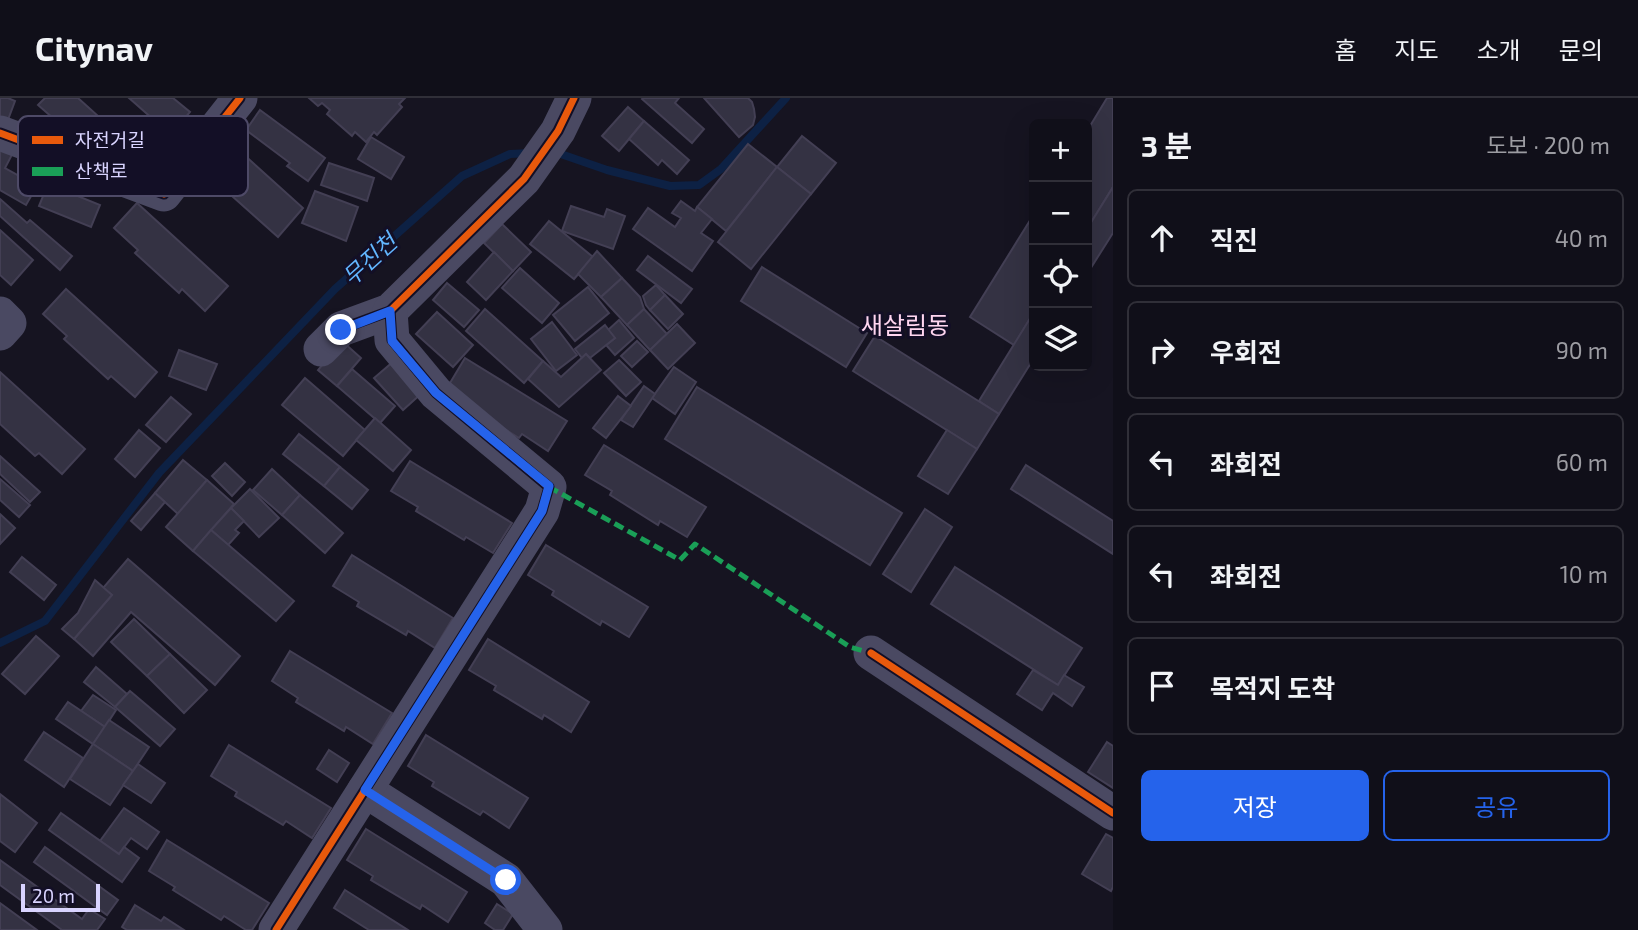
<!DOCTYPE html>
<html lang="ko">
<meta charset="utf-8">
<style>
:root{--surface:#100f19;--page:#1e1d26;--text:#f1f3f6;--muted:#9c9ca2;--line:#302f38;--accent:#2563eb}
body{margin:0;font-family:"Exo 2","Noto Sans KR",sans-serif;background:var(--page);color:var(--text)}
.controls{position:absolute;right:21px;top:21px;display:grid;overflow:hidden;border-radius:10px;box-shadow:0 7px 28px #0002}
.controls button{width:63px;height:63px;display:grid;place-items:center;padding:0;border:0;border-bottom:2px solid var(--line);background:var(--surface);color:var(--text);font:35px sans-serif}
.scale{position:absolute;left:21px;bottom:18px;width:79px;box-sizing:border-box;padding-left:7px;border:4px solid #d9d4ff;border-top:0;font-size:19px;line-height:24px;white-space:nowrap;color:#d9d4ff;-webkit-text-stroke:5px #130f26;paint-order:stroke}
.stop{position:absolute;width:21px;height:21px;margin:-16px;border:5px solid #2563eb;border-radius:50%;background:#fff}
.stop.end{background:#2563eb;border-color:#fff;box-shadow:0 2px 7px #0008}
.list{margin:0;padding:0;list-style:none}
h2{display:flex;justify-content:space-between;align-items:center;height:91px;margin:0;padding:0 28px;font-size:30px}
h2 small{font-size:23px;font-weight:400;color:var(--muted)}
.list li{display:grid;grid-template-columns:46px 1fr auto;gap:21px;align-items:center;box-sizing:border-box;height:98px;margin:0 14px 14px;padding:0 14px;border:2px solid var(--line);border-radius:10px}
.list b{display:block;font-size:26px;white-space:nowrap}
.list em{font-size:23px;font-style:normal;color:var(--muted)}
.actions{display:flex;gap:14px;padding:21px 28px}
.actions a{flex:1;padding:16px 0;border:2px solid var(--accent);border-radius:10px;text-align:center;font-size:24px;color:var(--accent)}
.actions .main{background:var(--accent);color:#fff}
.icon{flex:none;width:38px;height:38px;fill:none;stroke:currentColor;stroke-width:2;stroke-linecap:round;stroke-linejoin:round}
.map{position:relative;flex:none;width:1113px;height:832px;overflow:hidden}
header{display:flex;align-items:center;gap:42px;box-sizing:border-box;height:98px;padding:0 35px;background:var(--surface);border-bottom:2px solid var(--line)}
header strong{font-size:33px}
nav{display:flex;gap:38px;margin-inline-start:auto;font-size:24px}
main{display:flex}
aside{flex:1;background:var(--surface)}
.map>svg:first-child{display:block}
</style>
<header>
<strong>Citynav</strong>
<nav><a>홈</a><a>지도</a><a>소개</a><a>문의</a></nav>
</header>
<main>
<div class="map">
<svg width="1113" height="832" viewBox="0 0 1113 832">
<rect width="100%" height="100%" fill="#161421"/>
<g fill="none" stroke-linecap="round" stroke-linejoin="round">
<g stroke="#0d2144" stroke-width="8">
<polyline points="555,54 607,72 670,88 699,87 721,71 786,0"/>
<polyline points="0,545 45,523 159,375 335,191 462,78 510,56 531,55"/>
</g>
</g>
<g fill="#343243" stroke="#433f54" stroke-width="2">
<polygon points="0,0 8,0 15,3 6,27 0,24"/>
<polygon points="45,0 78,0 98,18 77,41 38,7"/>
<polygon points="129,0 173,0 190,14 171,37"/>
<polygon points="309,0 405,0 399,6 402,9 377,37 374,34 366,44 355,34 352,38 327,16 330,12 322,5 318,8"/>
<polygon points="643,0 679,0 675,5 704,31 692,45 642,1"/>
<polygon points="704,0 748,0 752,4 754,11 755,19 753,27 739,39"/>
<polygon points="1107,0 1113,0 1113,89 1087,131 1087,33"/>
<polygon points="628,9 644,23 619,53 602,38"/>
<polygon points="260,12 325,60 308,83 287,68 290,65 246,32"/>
<polygon points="644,23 689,62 677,76 662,62 658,67 629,41"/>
<polygon points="222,37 303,110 278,139 196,66"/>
<polygon points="802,38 836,65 811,96 777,69"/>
<polygon points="371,39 404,59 391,81 358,61"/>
<polygon points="0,41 16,49 5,70 37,88 26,107 0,92"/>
<polygon points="748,46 777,69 726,133 697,109"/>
<polygon points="329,65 374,80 367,103 321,87"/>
<polygon points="777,69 811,96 751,171 718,144"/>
<polygon points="48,86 100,107 91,129 39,108"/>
<polygon points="1113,89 1113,135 1087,176 1087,131"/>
<polygon points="315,93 358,109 346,143 302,125"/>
<polygon points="0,101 27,125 30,122 72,158 60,172 0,118"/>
<polygon points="681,103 695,113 697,109 712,121 701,135 713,143 692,173 633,131 648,110 675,129 681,120 672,115"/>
<polygon points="137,105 228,188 205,213 182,191 179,195 135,155 138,152 114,130"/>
<polygon points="571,108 604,119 607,111 625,118 613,151 562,133"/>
<polygon points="1034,116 1034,214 1014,247 970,219"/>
<polygon points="549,123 593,159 574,181 530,146"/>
<polygon points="502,126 531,154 513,173 484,145"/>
<polygon points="0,132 33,162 11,187 0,177"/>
<polygon points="597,153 622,180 601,199 578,176"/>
<polygon points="494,154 513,173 486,202 467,184"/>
<polygon points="648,158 692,191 681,205 637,172"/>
<polygon points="762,169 867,235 846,269 741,203"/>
<polygon points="520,170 559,205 542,225 502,190"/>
<polygon points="622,180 640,199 644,211 627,227 601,199"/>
<polygon points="447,185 479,212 464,229 433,202"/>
<polygon points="656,187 665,197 650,212 646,207 643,198"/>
<polygon points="588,189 609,215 575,243 553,217"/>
<polygon points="66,191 157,274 135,299 111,278 108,281 64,241 67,238 43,216"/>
<polygon points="665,197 683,216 668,231 650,212"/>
<polygon points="485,211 543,263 524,285 466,233"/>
<polygon points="644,211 667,236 650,252 627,227"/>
<polygon points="437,214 473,247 453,269 416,236"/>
<polygon points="1034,214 1034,260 999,316 979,303"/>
<polygon points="619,222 634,240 615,257 606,247 615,240 608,232"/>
<polygon points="552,224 577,257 556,273 531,241"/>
<polygon points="677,226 695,245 668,271 650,252"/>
<polygon points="605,227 615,240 590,260 586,256 582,260 575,251"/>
<polygon points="875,238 999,316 977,351 853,273"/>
<polygon points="342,243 361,260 337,288 318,272"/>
<polygon points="637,243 648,254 632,269 621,258"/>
<polygon points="179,252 217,266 206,292 169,278"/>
<polygon points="586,256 601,272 559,309 528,281 543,263 561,279"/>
<polygon points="465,260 567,323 548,353 522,336 519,340 471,310 447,290"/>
<polygon points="619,262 641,284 626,298 604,275"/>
<polygon points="394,263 422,295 403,312 374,280"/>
<polygon points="674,269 696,284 675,316 652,300"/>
<polygon points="352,271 395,308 380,325 337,288"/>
<polygon points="0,274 85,351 62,376 39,355 35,358 0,326"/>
<polygon points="305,280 365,332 343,358 282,307"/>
<polygon points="644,288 655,296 633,329 621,322"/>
<polygon points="697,289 902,415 870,467 665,341"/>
<polygon points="618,298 631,308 606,340 593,330"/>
<polygon points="171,299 191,316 166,344 146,327"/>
<polygon points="375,320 411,352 393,373 356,342"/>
<polygon points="139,332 160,350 135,379 115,361"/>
<polygon points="947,332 977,351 948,396 918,378"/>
<polygon points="299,336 340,369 324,388 283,356"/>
<polygon points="604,347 706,409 687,439 660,423 658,427 610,397 612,393 585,377"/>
<polygon points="0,358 40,394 30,404 0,376"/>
<polygon points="183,362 207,382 178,416 155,395"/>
<polygon points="410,363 512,425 493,455 466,439 464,442 416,413 418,409 391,393"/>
<polygon points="225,365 245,384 232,398 212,378"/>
<polygon points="1026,367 1113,423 1113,456 1011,391"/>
<polygon points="340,369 368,392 352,411 324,388"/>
<polygon points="272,371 300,397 282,417 253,392"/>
<polygon points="0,381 30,407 19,419 0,402"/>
<polygon points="207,382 234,406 193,453 166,429"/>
<polygon points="250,391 279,420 259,439 231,410"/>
<polygon points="155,395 165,404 141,432 131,423"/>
<polygon points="300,397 343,435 325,455 282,417"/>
<polygon points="231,410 244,423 235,432 239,435 228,447 211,432"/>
<polygon points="925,411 952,429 911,494 883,476"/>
<polygon points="0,416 15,430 0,446"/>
<polygon points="211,432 294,503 276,523 193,453"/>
<polygon points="546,447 648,509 629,539 602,523 600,527 552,497 554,493 528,477"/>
<polygon points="352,457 453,520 435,550 408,533 406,537 357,508 359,504 333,488"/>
<polygon points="22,459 56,487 44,502 10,474"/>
<polygon points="128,461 240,558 215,587 131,514 93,558 74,541 112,497 103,490"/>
<polygon points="955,469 1082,550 1058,587 931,506"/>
<polygon points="95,482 112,497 74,541 62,531 78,515"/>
<polygon points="134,521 170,556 147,578 111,544"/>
<polygon points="36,538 59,558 25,596 2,576"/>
<polygon points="488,541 589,604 571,634 544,617 542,621 494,592 496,588 469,572"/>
<polygon points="290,553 392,615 373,646 346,629 344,633 296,604 298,600 272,583"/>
<polygon points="170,556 207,592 184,615 147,578"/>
<polygon points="96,569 127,596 115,609 84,584"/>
<polygon points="1033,572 1058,587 1064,577 1084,589 1072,608 1053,595 1042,612 1017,596"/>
<polygon points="130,593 175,631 160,648 115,609"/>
<polygon points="93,597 116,612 105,629 81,613"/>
<polygon points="68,604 105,629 93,646 56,621"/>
<polygon points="109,622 149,649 133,673 93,646"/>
<polygon points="44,634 83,660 64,689 25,662"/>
<polygon points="426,637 528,700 509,730 483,713 480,717 432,688 434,684 408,668"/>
<polygon points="1107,644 1113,648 1113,690 1088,674"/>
<polygon points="93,646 133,673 110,707 70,681"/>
<polygon points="229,647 331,710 312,740 286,723 283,727 235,698 237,694 211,678"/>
<polygon points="329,652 349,665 337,684 317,671"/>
<polygon points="138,666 165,685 151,705 123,687"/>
<polygon points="0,696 37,725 15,754 0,743"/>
<polygon points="124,710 159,734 147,751 131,740 119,756 100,743"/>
<polygon points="61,715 119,756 124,749 139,760 122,784 49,732"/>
<polygon points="366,731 467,794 448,824 422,807 420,811 371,782 373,778 347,762"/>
<polygon points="1106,736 1113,740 1113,789 1111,793 1082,776"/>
<polygon points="167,742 269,805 252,832 246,832 224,818 221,822 173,792 175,789 149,773"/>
<polygon points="45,749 118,802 107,817 34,764"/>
<polygon points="0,762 82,821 89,811 105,821 97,832 62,832 0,787"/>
<polygon points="345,792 408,832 369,832 334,810"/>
<polygon points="0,805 37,832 0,832"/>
<polygon points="497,806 513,816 503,832 495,832 485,825"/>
<polygon points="135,807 161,823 164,819 184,832 127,832 122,829"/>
</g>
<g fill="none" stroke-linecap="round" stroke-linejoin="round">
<g stroke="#4a4962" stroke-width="35">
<polyline points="0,35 164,96 240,0"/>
<polyline points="0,216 9,225 0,235"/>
<polyline points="321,251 341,231 390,213 524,81 558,33 574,0"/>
<polyline points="871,555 1113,715"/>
<polyline points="365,692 506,782 545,832"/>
<polyline points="276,832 542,413 549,389 436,295 392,242 390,213"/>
</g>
<polyline stroke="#1a9f57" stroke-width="5" stroke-dasharray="10 5" stroke-linecap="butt" points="549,389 680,462 695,446 850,549 871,555"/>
<defs>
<g id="cycleway">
<polyline points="0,35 164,96 240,0"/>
<polyline points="341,231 390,213 524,81 558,33 574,0"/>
<polyline points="871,555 1113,715"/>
<polyline points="276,832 542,413 549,389 436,295 392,242 390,213"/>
</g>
</defs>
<use href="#cycleway" stroke="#130f26" stroke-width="11"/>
<use href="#cycleway" stroke="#e8590c" stroke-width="7"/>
</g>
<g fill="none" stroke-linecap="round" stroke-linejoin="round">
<polyline stroke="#2563eb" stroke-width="9" points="341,232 390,213 392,243 436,295 549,388 542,413 365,692 506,782"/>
</g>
<g text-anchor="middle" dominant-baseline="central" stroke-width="6" stroke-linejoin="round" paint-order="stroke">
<g font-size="23" font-style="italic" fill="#62b6ff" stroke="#130f26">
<text transform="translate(369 161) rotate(-42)">무진천</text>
</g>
<g font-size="24" fill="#ffd6f0" stroke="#130f26">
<text x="905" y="226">새살림동</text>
</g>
</g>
<rect x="18" y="18" width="230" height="80" rx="10" fill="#130f26" stroke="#4e4a67" stroke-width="2"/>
<rect x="32" y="38" width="31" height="8" fill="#e8590c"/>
<rect x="32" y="69" width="31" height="9" fill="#1a9f57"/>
<g font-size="19" fill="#d9d4ff">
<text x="75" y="49">자전거길</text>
<text x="75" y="80">산책로</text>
</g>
</svg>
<div class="controls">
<button>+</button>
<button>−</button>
<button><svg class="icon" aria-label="locate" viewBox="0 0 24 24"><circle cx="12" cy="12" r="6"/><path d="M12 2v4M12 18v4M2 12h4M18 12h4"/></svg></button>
<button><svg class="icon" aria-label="layers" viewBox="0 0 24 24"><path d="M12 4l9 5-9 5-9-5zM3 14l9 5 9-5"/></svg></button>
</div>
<div class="scale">20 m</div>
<div class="stop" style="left:506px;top:782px"></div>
<div class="stop end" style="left:341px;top:232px"></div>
</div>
<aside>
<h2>3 분<small>도보 · 200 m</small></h2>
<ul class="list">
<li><svg class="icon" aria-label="ahead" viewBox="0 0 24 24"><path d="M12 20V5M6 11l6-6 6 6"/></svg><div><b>직진</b></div><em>40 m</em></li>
<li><svg class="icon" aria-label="right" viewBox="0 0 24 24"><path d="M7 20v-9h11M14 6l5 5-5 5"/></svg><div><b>우회전</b></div><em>90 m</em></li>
<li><svg class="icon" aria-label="left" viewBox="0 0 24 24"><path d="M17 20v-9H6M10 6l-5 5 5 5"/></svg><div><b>좌회전</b></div><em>60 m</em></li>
<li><svg class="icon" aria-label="left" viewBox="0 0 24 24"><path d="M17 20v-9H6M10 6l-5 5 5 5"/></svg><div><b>좌회전</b></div><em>10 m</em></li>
<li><svg class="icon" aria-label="arrive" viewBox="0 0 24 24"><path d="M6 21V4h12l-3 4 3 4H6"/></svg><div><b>목적지 도착</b></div></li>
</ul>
<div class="actions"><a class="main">저장</a><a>공유</a></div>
</aside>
</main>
